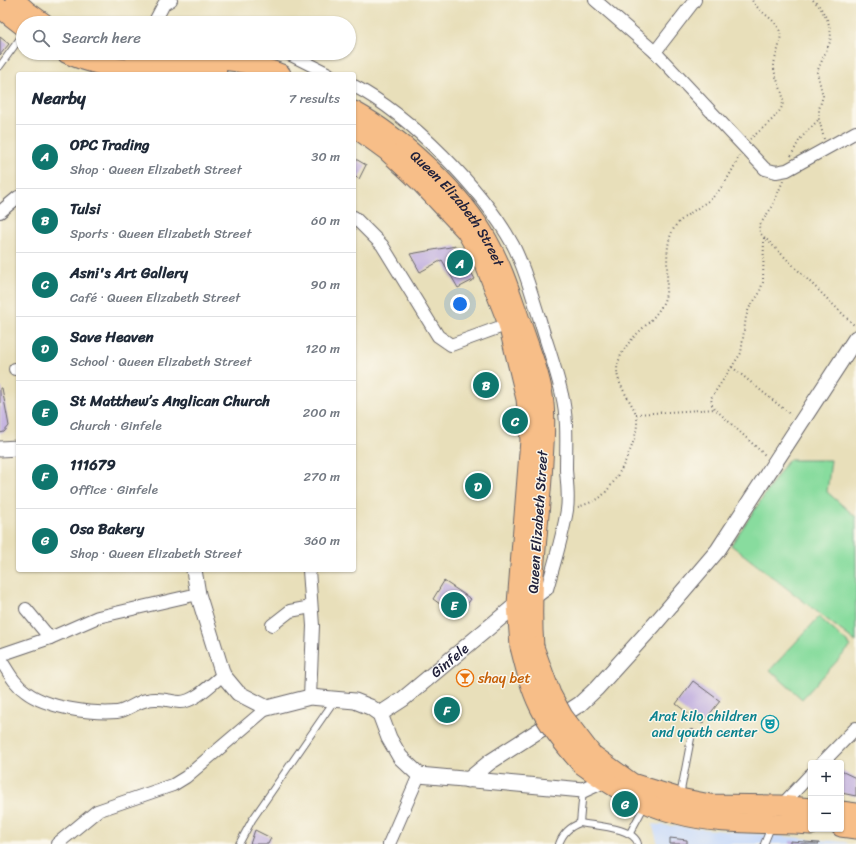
<!DOCTYPE html>
<meta charset="utf-8">
<style>
:root{--surface:#fff;--page:#f6f6f7;--text:#1f2937;--muted:#747a83;--line:#e0e1e3;--accent:#0f766e}
body{margin:0;font-family:Sriracha,sans-serif;background:var(--page);color:var(--text)}
.controls{position:absolute;right:12px;bottom:12px;display:grid;overflow:hidden;border-radius:4px;box-shadow:0 1px 3px #0004}
.controls button{width:36px;height:36px;display:grid;place-items:center;padding:0;border:0;border-bottom:1px solid var(--line);background:var(--surface);color:var(--text);font:20px sans-serif}
.you{position:absolute;left:460px;top:304px;width:14px;height:14px;margin:-10px;border:3px solid #fff;border-radius:50%;background:#1a73e8;box-shadow:0 0 0 6px #1a73e833}
.badge{display:grid;place-items:center;width:26px;height:26px;border-radius:50%;background:var(--accent);color:#fff;font-size:13px;font-weight:700}
.pin{position:absolute;translate:-50% -50%;border:2px solid #fff;box-shadow:0 1px 4px #0006}
.list{margin:0;padding:0;list-style:none}
h2{display:flex;justify-content:space-between;align-items:center;height:52px;margin:0;padding:0 16px;font-size:17px}
h2 small{font-size:13px;font-weight:400;color:var(--muted)}
.list li{display:grid;grid-template-columns:26px 1fr auto;gap:12px;align-items:center;box-sizing:border-box;height:64px;padding:0 16px;border-top:1px solid var(--line)}
.list b{display:block;font-size:15px;white-space:nowrap}
.list p{margin:0;font-size:13px;white-space:nowrap;color:var(--muted)}
.list em{font-size:13px;font-style:normal;color:var(--muted)}
.icon{flex:none;width:22px;height:22px;fill:none;stroke:currentColor;stroke-width:2;stroke-linecap:round;stroke-linejoin:round}
.map{position:relative;flex:none;width:856px;height:844px;overflow:hidden}
.search{position:absolute;background:var(--surface);box-shadow:0 1px 3px #0004;left:16px;top:16px;width:340px;height:44px;display:flex;align-items:center;gap:10px;box-sizing:border-box;padding:0 14px;border-radius:22px;color:var(--muted);font-size:15px}
.panel{position:absolute;background:var(--surface);box-shadow:0 1px 3px #0004;left:16px;top:72px;width:340px;height:500px;border-radius:4px}
.map>svg:first-child{display:block}
</style>
<div class="map">
<svg width="856" height="844" viewBox="0 0 856 844">
<rect width="100%" height="100%" fill="#fbf7ec"/>
<filter id="ink" filterUnits="userSpaceOnUse"><feTurbulence type="fractalNoise" baseFrequency=".025" numOctaves="2"/><feDisplacementMap in="SourceGraphic" scale="8" xChannelSelector="R" yChannelSelector="G"/><feConvolveMatrix kernelMatrix="1 2 1 2 8 2 1 2 1" color-interpolation-filters="sRGB"/></filter>
<filter id="wash" filterUnits="userSpaceOnUse"><feTurbulence type="fractalNoise" baseFrequency=".012" numOctaves="4" result="noise"/><feDisplacementMap in="SourceGraphic" scale="16" xChannelSelector="R" yChannelSelector="G"/><feGaussianBlur stdDeviation="0.9" result="paint"/><feColorMatrix in="noise" values="0 0 0 0 0 0 0 0 0 0 0 0 0 0 0 0 0 1.4 0 .05"/><feComposite in="paint" operator="in"/></filter>
<g filter="url(#wash)">
<rect width="100%" height="100%" fill="#e8dfba"/>
<polygon fill="#cbdcf9" points="652,824 845,842 849,844 658,844"/>
<g fill="#88dc9e" stroke="#557f6c">
<polygon points="788,460 831,460 827,492 856,517 856,642 731,545"/>
<polygon points="819,617 851,646 802,699 770,670"/>
</g>
<g id="blocks">
<g fill="#beabde">
<polygon points="0,37 9,44 0,55"/>
<polygon points="354,158 366,165 359,179 354,176"/>
<polygon points="456,246 475,279 458,288 442,260 420,272 410,254"/>
<polygon points="0,388 2,388 9,426 4,432 0,433"/>
<polygon points="444,581 471,599 458,617 433,599"/>
<polygon points="693,681 720,701 702,724 676,704"/>
<polygon points="841,771 856,778 856,796 841,793"/>
<polygon points="255,830 271,838 268,844 250,844"/>
<polygon points="670,838 687,840 687,844 670,844"/>
<polygon points="790,841 819,843 819,844 790,844"/>
</g>
</g>
</g>
<g filter="url(#ink)">
<use href="#blocks" fill-opacity="0" stroke="#676467" stroke-width="1"/>
<g fill="none" stroke-linecap="round" stroke-linejoin="round">
<defs>
<g id="service">
<polyline points="0,66 23,34"/>
<polyline points="680,796 692,733"/>
<polyline points="580,823 583,790"/>
<polyline points="630,833 645,805"/>
<polyline points="239,844 252,820 334,701"/>
<path d="M559,844C563,833 569,827 580,823C595,826 634,827 638,844"/>
<polyline points="764,844 771,827"/>
</g>
<g id="minor">
<polyline points="595,0 655,52 765,169 776,172 787,170 856,132"/>
<polyline points="154,23 164,4 171,0"/>
<polyline points="655,52 695,0"/>
<polyline points="287,53 329,74"/>
<path d="M354,86C410,115 483,190 513,245C525,268 531,293 539,317C546,342 556,368 562,395C568,419 566,446 566,470C567,483 569,497 567,510C563,535 554,564 547,589L532,600"/>
<polyline points="0,212 18,197"/>
<polyline points="354,217 382,245 438,336 451,345 514,322"/>
<polyline points="15,369 18,369"/>
<polyline points="309,570 313,626 310,697"/>
<polyline points="26,609 50,638"/>
<polyline points="272,625 290,611 311,607"/>
<polyline points="0,655 50,638 98,617 198,594"/>
<path d="M0,659C8,671 14,684 26,692C47,708 92,714 117,712C127,711 136,702 147,700C159,697 169,701 180,702C195,702 212,683 223,675"/>
<polyline points="822,763 856,728"/>
<polyline points="779,808 811,774"/>
<polyline points="57,844 97,811 173,785 186,777 267,708"/>
<polyline points="389,844 419,775"/>
</g>
<g id="tertiary">
<polyline points="0,449 18,448"/>
<polyline points="194,570 198,594 223,675 238,693 267,708 310,697 355,701 370,707 380,714 389,738 400,757 419,775 583,790 603,781"/>
<path id="s1" d="M380,714L403,699L517,604L525,602"/>
<polyline points="468,780 490,762 580,704 597,688 654,625 718,550 856,338"/>
</g>
<g id="primary">
<polyline points="15,0 27,11 44,23"/>
<polyline points="0,8 23,26"/>
<path d="M66,53C108,74 170,71 217,74"/>
<path d="M133,53C182,61 235,54 281,74"/>
<path id="s2" d="M354,111C401,137 463,194 488,241C504,269 513,301 524,331C532,355 542,379 544,404C546,423 544,443 543,462C540,523 529,585 534,647"/>
<polyline points="354,127 387,151 420,182 466,231 485,265 508,324 526,399 530,440 517,604 520,647"/>
<polyline points="592,754 632,783 680,798 710,804 780,805 811,808"/>
<path d="M581,764C611,786 641,805 677,814C720,826 767,822 811,825"/>
<polyline points="841,811 856,813"/>
<polyline points="841,827 856,829"/>
</g>
</defs>
<use href="#service" stroke="#676467" stroke-width="8"/>
<use href="#minor" stroke="#676467" stroke-width="14"/>
<use href="#tertiary" stroke="#676467" stroke-width="17"/>
<use href="#primary" stroke="#676467" stroke-width="21"/>
<g stroke="#676467" stroke-width="2" stroke-dasharray="1 3" stroke-linecap="butt">
<polyline points="813,0 820,7 828,21 831,33 830,42 817,72 823,96 819,109 819,119 824,139"/>
<path d="M750,139C758,132 779,116 782,106C787,93 773,79 774,65C775,54 784,39 779,29C773,17 758,12 752,0"/>
<polyline points="791,156 800,139 819,119"/>
<polyline points="783,181 772,207 759,226 760,233 855,326"/>
<polyline points="764,238 763,282 759,294 749,308 746,317 741,353 711,398 712,405 715,409 766,456"/>
<polyline points="732,367 791,415"/>
<polyline points="636,414 715,409"/>
<path d="M578,507C584,505 592,502 598,499C615,488 643,434 636,414C630,398 613,381 618,364C624,337 654,325 664,301C672,278 660,244 677,224C687,214 700,207 711,199C723,188 733,170 739,156"/>
</g>
<use href="#service" stroke="#fff" stroke-width="6"/>
<use href="#minor" stroke="#fff" stroke-width="12"/>
<use href="#tertiary" stroke="#fff" stroke-width="15"/>
<use href="#primary" stroke="#f7be88" stroke-width="19"/>
<defs>
<g id="primary-bridge">
<path d="M520,647C525,667 530,688 539,706C550,728 565,746 581,764"/>
<polyline points="534,647 551,694 563,716 592,754"/>
</g>
</defs>
<use href="#primary-bridge" stroke="#676467" stroke-width="21" stroke-linecap="butt"/>
<use href="#primary-bridge" stroke="#f7be88" stroke-width="19"/>
</g>
</g>
<defs>
<symbol id="bar-ring" viewBox="-11 -11 22 22"><circle r="9.5" fill="#fbf7ec" stroke="#e8710a" stroke-width="1.5"/><path d="M-6-5H6L.8 .8V4.5H3.5V6h-7V4.5H-.8V.8Z" fill="#e8710a"/></symbol>
<symbol id="theatre-ring" viewBox="-11 -11 22 22"><circle r="9.5" fill="#fbf7ec" stroke="#0f9aa8" stroke-width="1.5"/><path d="M-5-5.5Q0-4 5-5.5V0Q5 5 0 6Q-5 5-5 0ZM-3.3-2.5H-1v1.5H-3.3ZM1-2.5H3.3v1.5H1ZM-2.8 1Q0 5.5 2.8 1Z" fill="#0f9aa8"/></symbol>
</defs>
<g fill-rule="evenodd">
<use href="#bar-ring" x="455" y="668" width="20" height="20"/>
<use href="#theatre-ring" x="760" y="714" width="20" height="20"/>
</g>
<g text-anchor="middle" dominant-baseline="central" stroke-width="3" stroke-linejoin="round" paint-order="stroke">
<g font-size="14" fill="#22223b" stroke="#fbf7ec">
<text stroke="none"><textPath href="#s2" startOffset="144">Queen Elizabeth Street</textPath></text>
<text transform="translate(538 522) rotate(-86)">Queen Elizabeth Street</text>
<text stroke="none"><textPath href="#s1" startOffset="88">Ginfele</textPath></text>
</g>
<g font-size="14" fill="#c56008" stroke="#fbf7ec" text-anchor="start">
<text x="478" y="678">shay bet</text>
</g>
<g font-size="14" fill="#0d838f" stroke="#fbf7ec" text-anchor="end">
<text x="757" y="716">Arat kilo children<tspan x="757" dy="16">and youth center</tspan></text>
</g>
</g>
</svg>
<div class="controls">
<button>+</button>
<button>−</button>
</div>
<div class="you"></div>
<div class="pin badge" style="left:460px;top:263px">A</div>
<div class="pin badge" style="left:486px;top:385px">B</div>
<div class="pin badge" style="left:515px;top:421px">C</div>
<div class="pin badge" style="left:478px;top:486px">D</div>
<div class="pin badge" style="left:454px;top:605px">E</div>
<div class="pin badge" style="left:447px;top:710px">F</div>
<div class="pin badge" style="left:625px;top:804px">G</div>
<div class="search"><svg class="icon" aria-label="search" viewBox="0 0 24 24"><circle cx="10" cy="10" r="6"/><path d="M15 15l6 6"/></svg>Search here</div>
<section class="panel">
<h2>Nearby<small>7 results</small></h2>
<ul class="list">
<li><span class="badge">A</span><div><b>OPC Trading</b><p>Shop · Queen Elizabeth Street</p></div><em>30 m</em></li>
<li><span class="badge">B</span><div><b>Tulsi</b><p>Sports · Queen Elizabeth Street</p></div><em>60 m</em></li>
<li><span class="badge">C</span><div><b>Asni's Art Gallery</b><p>Café · Queen Elizabeth Street</p></div><em>90 m</em></li>
<li><span class="badge">D</span><div><b>Save Heaven</b><p>School · Queen Elizabeth Street</p></div><em>120 m</em></li>
<li><span class="badge">E</span><div><b>St Matthew’s Anglican Church</b><p>Church · Ginfele</p></div><em>200 m</em></li>
<li><span class="badge">F</span><div><b>111679</b><p>Office · Ginfele</p></div><em>270 m</em></li>
<li><span class="badge">G</span><div><b>Osa Bakery</b><p>Shop · Queen Elizabeth Street</p></div><em>360 m</em></li>
</ul>
</section>
</div>
